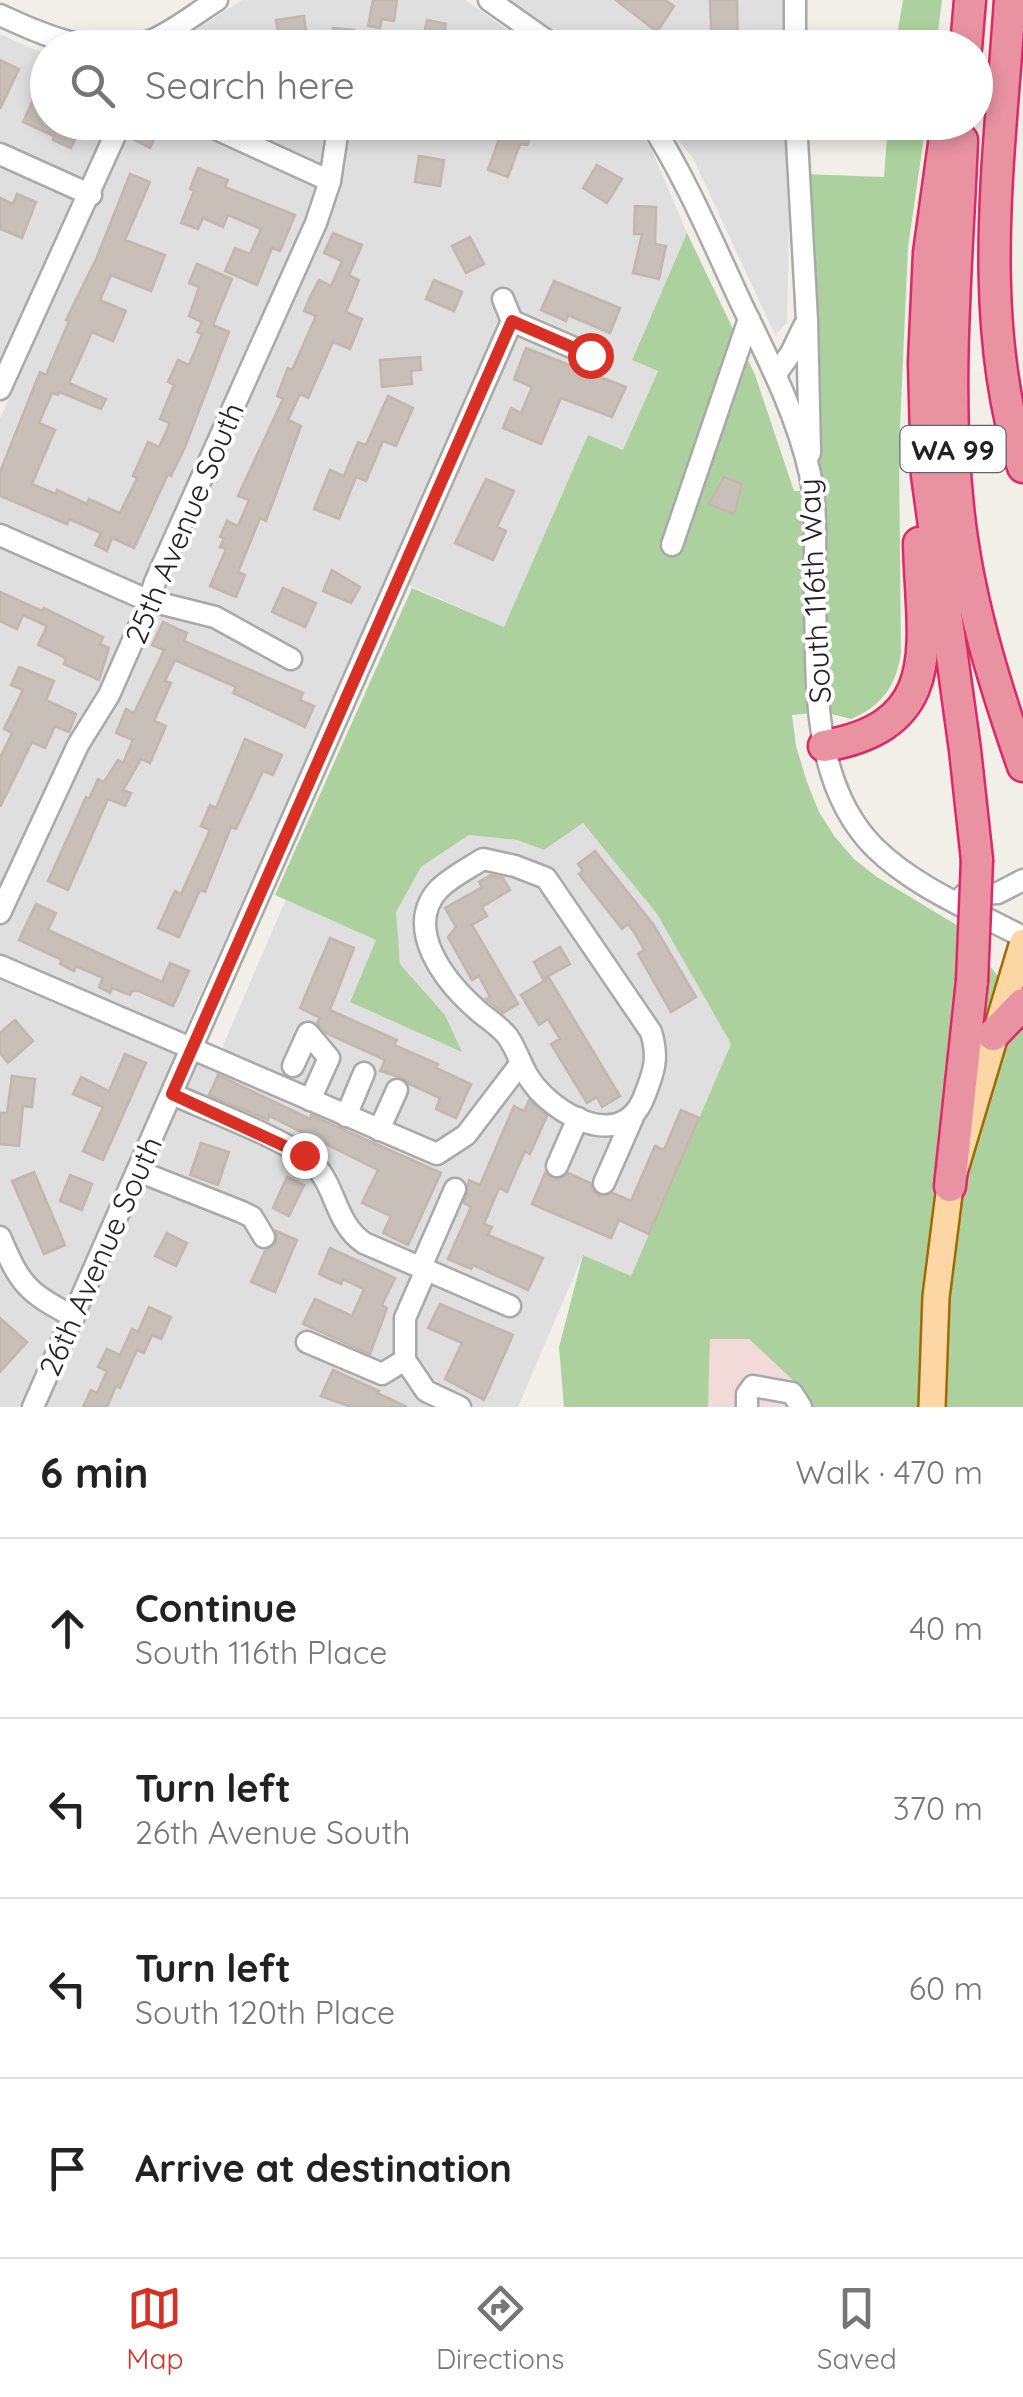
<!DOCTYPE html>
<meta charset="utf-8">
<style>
:root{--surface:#fff;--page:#f6f6f6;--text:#222;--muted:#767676;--line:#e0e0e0;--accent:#d93025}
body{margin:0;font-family:Quicksand,sans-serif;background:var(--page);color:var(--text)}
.stop{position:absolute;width:30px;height:30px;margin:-22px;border:8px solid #d93025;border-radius:50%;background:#fff}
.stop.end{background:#d93025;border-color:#fff;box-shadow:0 2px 10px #0008}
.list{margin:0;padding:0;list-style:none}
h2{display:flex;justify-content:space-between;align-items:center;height:130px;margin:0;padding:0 40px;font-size:42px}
h2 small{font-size:32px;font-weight:400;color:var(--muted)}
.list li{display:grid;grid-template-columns:65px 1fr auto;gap:30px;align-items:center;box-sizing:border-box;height:180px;padding:0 40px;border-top:2px solid var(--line)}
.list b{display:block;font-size:38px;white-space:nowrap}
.list p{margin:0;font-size:32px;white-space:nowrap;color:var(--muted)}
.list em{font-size:32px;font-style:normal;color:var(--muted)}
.icon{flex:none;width:55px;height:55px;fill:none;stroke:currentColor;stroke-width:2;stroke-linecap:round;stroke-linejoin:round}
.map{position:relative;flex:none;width:1023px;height:1407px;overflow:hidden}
.search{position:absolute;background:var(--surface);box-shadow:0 5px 15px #0003;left:30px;right:30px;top:30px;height:110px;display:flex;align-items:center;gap:25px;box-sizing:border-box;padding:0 35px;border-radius:55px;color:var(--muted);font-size:38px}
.sheet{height:850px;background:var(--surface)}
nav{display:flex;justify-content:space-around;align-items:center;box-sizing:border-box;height:140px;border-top:2px solid var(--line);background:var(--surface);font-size:28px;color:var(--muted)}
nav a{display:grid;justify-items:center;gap:5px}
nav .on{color:var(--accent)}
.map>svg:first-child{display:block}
</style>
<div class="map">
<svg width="1023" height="1407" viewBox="0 0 1023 1407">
<rect width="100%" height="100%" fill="#f2efe9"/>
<g fill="#e0dfdf">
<polygon points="242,0 465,0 532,47 168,48"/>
<polygon points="505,0 794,0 793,47 574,47"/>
<polygon points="0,34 47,55 48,122 108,123 0,365"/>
<polygon points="134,123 630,123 650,146 687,233 632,359 658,371 623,450 588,436 504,627 388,576 174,1053 213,1069 286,899 377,940 350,1001 461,1051 445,1015 400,964 395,913 421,867 469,835 517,840 544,850 583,823 657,914 731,1044 631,1277 583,1255 518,1407 0,1407 0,418"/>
<polygon points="664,123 791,123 787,323 775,335 693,158"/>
</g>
<polygon fill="#f2dad9" points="710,1339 749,1339 797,1384 805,1407 708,1407"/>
<g fill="#add19e">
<polygon points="903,0 942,0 936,47 895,47"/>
<path d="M888,123H926L908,247L899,450L901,653C896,686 882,706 851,719L824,712L792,715L796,746L807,782L819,812L835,837L854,859L877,877L960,927L1023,1009V1407H805L797,1384L749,1339H710L708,1407H564L559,1347L583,1255L631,1276L731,1044L657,914L583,823L544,850L517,840L469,835L421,867L396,912L400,964L445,1015L462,1052L350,1002L376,940L275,895L412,588L504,627L588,435L623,450L658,371L632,360L687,233L755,375L794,491L816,490L804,174L884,177Z"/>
</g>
<g fill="#c7bfb8" stroke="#c4b6ab" stroke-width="2.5">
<polygon points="373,0 397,0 394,21 382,19 380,28 368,26"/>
<polygon points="616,0 665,0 674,6 657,32"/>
<polygon points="710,0 737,0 738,48 712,48"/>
<polygon points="304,16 308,48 294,48 293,42 280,44 276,20"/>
<polygon points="427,20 446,24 441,48 421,48"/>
<polygon points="333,28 354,30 353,48 331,48"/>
<polygon points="268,35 270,48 231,48 231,40"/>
<polygon points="0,60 19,69 0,109"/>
<polygon points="48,68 48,122 83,122 71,148 53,140 54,136 23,122"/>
<polygon points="138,122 159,129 150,148 131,138"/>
<polygon points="505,122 538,122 527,145 520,144 508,177 488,170"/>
<polygon points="715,122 741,122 742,136 715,137"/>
<polygon points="419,156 444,160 440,186 415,182"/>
<polygon points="597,165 622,179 607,203 583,188"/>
<polygon points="198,168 228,180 225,187 295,215 280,251 272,248 257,285 225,271 235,248 250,254 261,229 228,215 223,227 203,218 198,229 181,223 194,191 190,189"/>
<polygon points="130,174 150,182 125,240 165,255 151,291 111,275 100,300 126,311 113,341 92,332 69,383 106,399 101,409 59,392 58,395 52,393 39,423 55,430 32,484 56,494 57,490 87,504 89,499 120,513 137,478 133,476 148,442 159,447 170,423 160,419 174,385 168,382 178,360 189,365 202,334 197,332 202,322 189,316 199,287 189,283 197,264 232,279 213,325 229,332 185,447 171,476 168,474 134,548 112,538 107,551 95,545 101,533 69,519 67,524 0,496 0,472 40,372 46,375 69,321 66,320 97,257"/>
<polygon points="17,194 36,202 22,238 0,229 0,198 13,204"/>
<polygon points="635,206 656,207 655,244 666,246 659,279 633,273 642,234 634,234"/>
<polygon points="333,233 362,245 349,275 359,280 346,312 362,319 350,349 333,342 308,398 300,394 288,420 301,426 266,521 260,518 238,572 245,575 236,597 210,586 226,549 220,547 224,538 220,537 227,521 238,526 249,500 238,496 283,399 277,396 288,368 292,370 316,316 304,311 310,297 319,280 331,286 342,261 324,253"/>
<polygon points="470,237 484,264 466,273 452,246"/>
<polygon points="434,280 462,292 454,311 426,299"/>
<polygon points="554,281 620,308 610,333 568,315 566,321 541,310"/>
<polygon points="526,348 626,387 612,417 561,398 541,444 503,428 511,408 521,413 532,387 514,379"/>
<polygon points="420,357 421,370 411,371 412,384 382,387 380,360"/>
<polygon points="388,396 413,408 396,446 383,441 366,481 356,477 339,519 314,509 330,470 344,476 358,442 366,445"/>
<polygon points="724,477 742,484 734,514 709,504"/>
<polygon points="486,479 514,491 497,527 506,531 493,560 455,543"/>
<polygon points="332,570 360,587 351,603 323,591"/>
<polygon points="283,588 316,603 305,627 272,612"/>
<polygon points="0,592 42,611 44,608 103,637 100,644 109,648 99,680 64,664 66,658 38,645 47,626 23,615 17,629 0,621"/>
<polygon points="163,622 187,633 184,641 303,693 300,700 314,706 305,727 233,693 236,687 175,660 165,681 171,683 154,721 166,726 150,763 141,759 123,790 131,793 125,806 108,799 68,890 48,881 86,797 89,799 98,779 104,782 118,760 123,763 133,740 116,733 126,709 134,713 164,650 152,645"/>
<polygon points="19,667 54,681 46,700 76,714 69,732 55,726 45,748 32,742 0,807 0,758 12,733 4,729 23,690 11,685"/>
<polygon points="245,739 282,755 273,775 263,771 236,829 231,827 205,892 200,890 179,937 158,928 175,891 181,894 210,830 201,826 210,805 216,808"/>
<polygon points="595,851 653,924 696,997 671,1012 638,954 644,950 636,935 628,924 622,929 579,874 583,871 578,864"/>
<polygon points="491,875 503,878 510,890 482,907 487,916 472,925 518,1004 503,1013 486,999 490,997 479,976 472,980 448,937 456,927 445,908 482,887 479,882"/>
<polygon points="36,904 56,913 48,930 162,982 170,963 189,971 173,1006 139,991 132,991 130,995 112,988 110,993 99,987 103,978 76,966 74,971 60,964 62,960 19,940"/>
<polygon points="330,938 354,948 330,1010 397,1040 394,1045 438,1064 436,1068 471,1084 456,1118 436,1109 440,1098 409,1084 403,1078 380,1071 385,1060 326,1033 317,1023 320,1018 300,1008"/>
<polygon points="560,947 570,964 543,979 534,962"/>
<polygon points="549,978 620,1096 602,1107 597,1097 587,1103 551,1044 560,1039 548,1019 539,1025 521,995"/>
<polygon points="15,1020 33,1041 8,1063 0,1053 0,1033"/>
<polygon points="125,1054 146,1063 103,1160 83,1151 103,1107 73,1094 81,1077 109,1091"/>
<polygon points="218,1075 310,1119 311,1115 441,1173 408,1245 383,1233 391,1216 362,1203 378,1170 269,1116 268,1120 209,1095"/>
<polygon points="12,1076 35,1079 32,1107 23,1106 19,1146 0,1144 0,1113 7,1113"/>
<polygon points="529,1100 547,1116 530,1154 525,1151 507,1192 499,1188 484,1224 492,1227 488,1235 543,1258 528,1290 473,1265 471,1269 448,1259 471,1207 464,1203 469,1180 480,1185 514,1106 524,1111"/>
<polygon points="681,1110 699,1118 649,1234 619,1220 611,1238 532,1204 545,1173 558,1180 568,1173 590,1183 592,1190 599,1196 613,1193 631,1201 655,1146 664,1150"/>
<polygon points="201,1143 229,1152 218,1185 190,1175"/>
<polygon points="34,1172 65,1245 44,1254 12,1181"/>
<polygon points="70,1175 92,1184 82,1210 60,1201"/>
<polygon points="287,1177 304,1185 289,1216 273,1208"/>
<polygon points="276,1231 297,1240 275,1292 251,1282 265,1251 276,1243"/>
<polygon points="167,1233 187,1243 176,1266 155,1256"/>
<polygon points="330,1248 395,1278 382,1305 387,1308 370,1354 303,1324 315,1299 352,1316 364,1289 343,1279 341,1284 319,1274"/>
<polygon points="440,1304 513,1335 484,1400 445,1379 462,1343 428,1328"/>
<polygon points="149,1307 171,1317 161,1339 152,1335 144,1353 137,1350 120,1388 116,1386 107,1407 83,1407 91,1390 97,1393 107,1371 98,1367 107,1349 120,1355 132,1329 138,1332"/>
<polygon points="0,1318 27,1342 0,1372"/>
<polygon points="333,1370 379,1391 377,1393 407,1407 351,1407 321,1396"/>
</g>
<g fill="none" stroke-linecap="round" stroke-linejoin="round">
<defs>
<g id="minor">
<polyline points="489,0 557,48"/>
<polyline points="795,0 795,48"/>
<path d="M0,15C46,36 99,60 150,41C173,32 196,13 217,0"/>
<polyline points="201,122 330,181"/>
<path d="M650,122C687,180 713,243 742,305C768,359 797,415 810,474C818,512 814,556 815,595C817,679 810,782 874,847C914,887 974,911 1023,937"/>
<polyline points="796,122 807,320 810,453"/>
<polyline points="0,154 91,195"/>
<polyline points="512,321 590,355"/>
<polyline points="776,374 791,353 804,326"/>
<polyline points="0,389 121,122"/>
<polyline points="0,535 147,600 215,617 291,659"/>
<polyline points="672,545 749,319"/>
<path d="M483,859L515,866L546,878L651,1032C659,1058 654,1072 644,1097C622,1154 552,1114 529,1078C521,1066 517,1050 508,1037C500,1026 484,1017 474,1007C444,980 403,927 439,889C451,877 469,868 483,859Z"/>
<polyline points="964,895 998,893 1023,880"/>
<polyline points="0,913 78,745 109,695 145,613 155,582 316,223 330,181 339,122"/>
<polyline points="0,966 437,1154 466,1135 521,1063"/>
<polyline points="293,1066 308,1033 329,1058 310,1100"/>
<path d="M172,1094C203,1108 295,1143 314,1164C337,1189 335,1223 364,1243L510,1306"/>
<polyline points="346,1116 364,1073"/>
<polyline points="379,1130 397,1090"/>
<polyline points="557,1166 578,1118"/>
<polyline points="138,1171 242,1212 252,1217 264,1237"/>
<polyline points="604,1183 633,1117"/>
<path d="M0,1237C21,1286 27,1292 74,1317"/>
<polyline points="421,1267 455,1189"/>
<polyline points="307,1342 382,1374 405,1360 426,1391 460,1407"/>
<polyline points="405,1360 405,1318 426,1270"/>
<polyline points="33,1407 512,321 503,299"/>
<polyline points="747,1407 747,1394 753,1386 792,1393 801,1407"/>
</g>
<polyline id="major" points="932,1407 936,1297 950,1186 1023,942"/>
<g id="highway">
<path d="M1010,0C1000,154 975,316 1023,467"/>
<polyline points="966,48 970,0"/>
<polyline points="947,122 929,253 924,362 927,475 965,750 977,860"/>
<path d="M962,140C957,263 945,385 958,507C967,596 994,683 1023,766"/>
<path d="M824,746C948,725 921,640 919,543"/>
<polyline points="993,1035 1023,1004"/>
<polyline points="950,1186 972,981"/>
</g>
</defs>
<use href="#minor" stroke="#a9a9a9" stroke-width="25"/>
<use href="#major" stroke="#a06b00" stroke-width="30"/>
<use href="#highway" stroke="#dc2a67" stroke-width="35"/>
<use href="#minor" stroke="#fff" stroke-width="20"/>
<use href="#major" stroke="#fcd6a4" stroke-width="25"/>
<use href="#highway" stroke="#e892a2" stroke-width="30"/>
<defs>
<polyline id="highway-bridge" points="972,981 977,860"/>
</defs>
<use href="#highway-bridge" stroke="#dc2a67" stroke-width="35" stroke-linecap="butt"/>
<use href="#highway-bridge" stroke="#e892a2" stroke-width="30"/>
</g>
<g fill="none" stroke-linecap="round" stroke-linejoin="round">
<polyline stroke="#d93025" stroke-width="12" points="304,1155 172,1094 512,321 590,355"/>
</g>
<g text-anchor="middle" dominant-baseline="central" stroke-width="8" stroke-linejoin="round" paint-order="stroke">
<rect fill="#fff" stroke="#646464" stroke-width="2.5" x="900.5" y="426" width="105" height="46" rx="8"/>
<g font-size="28" font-weight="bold" fill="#222">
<text x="953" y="449">WA 99</text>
</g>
<g font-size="30" fill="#222" stroke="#fff">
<text transform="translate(184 523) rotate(-67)">25th Avenue South</text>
<text transform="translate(814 591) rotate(-93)">South 116th Way</text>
<text transform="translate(100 1256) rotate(-66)">26th Avenue South</text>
</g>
</g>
</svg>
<div class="stop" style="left:590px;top:355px"></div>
<div class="stop end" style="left:304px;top:1155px"></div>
<div class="search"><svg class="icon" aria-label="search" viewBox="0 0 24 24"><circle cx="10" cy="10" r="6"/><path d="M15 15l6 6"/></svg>Search here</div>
</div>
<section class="sheet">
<h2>6 min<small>Walk · 470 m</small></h2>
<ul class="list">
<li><svg class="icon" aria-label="ahead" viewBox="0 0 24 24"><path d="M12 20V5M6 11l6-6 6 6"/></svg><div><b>Continue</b><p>South 116th Place</p></div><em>40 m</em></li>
<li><svg class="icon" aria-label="left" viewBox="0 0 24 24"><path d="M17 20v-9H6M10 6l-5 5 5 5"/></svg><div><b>Turn left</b><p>26th Avenue South</p></div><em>370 m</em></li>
<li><svg class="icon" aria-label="left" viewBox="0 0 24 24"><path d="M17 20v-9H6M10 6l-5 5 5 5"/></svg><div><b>Turn left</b><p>South 120th Place</p></div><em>60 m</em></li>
<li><svg class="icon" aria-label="arrive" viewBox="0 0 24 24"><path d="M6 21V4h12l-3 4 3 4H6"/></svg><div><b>Arrive at destination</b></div></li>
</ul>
</section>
<nav>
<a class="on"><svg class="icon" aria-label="map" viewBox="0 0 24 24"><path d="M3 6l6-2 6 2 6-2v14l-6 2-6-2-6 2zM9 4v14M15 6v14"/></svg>Map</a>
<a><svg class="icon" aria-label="directions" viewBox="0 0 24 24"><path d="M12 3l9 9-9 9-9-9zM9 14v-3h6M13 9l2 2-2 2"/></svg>Directions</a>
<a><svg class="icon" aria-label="saved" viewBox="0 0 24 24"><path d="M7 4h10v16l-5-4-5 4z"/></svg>Saved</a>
</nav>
